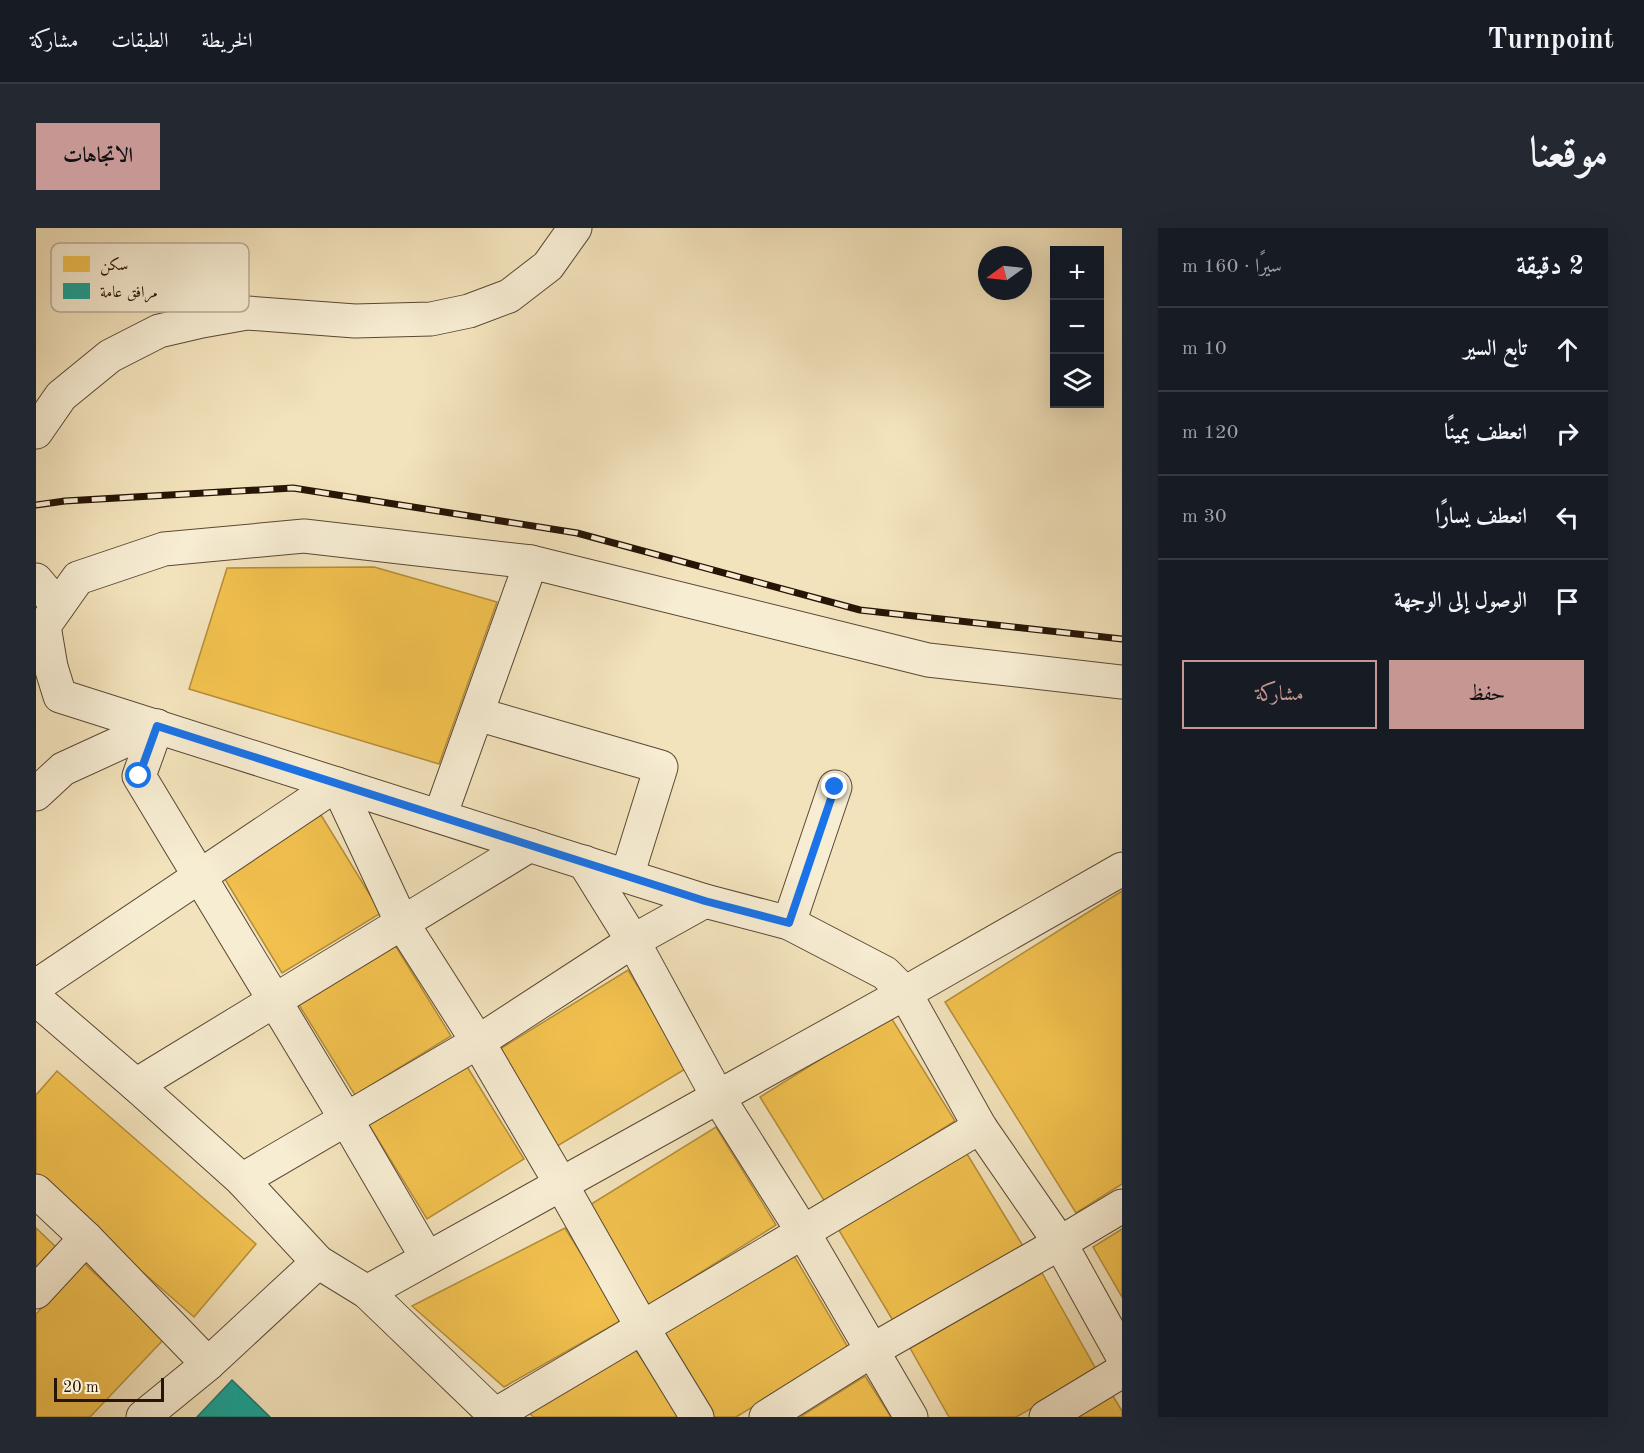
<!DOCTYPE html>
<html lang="ar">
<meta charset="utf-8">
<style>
:root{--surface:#171b24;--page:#242831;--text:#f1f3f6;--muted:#9ea1a6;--line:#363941;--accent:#c59692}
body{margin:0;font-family:"Old Standard TT",Amiri,serif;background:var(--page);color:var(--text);direction:rtl}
.controls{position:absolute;right:18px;top:18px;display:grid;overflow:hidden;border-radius:0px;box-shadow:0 6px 24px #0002}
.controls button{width:54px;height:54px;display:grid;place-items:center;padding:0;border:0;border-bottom:2px solid var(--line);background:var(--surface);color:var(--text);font:30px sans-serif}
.compass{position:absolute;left:942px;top:18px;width:54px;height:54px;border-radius:50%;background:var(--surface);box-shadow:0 6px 24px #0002;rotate:255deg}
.scale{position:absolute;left:18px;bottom:15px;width:110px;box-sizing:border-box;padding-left:6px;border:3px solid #271405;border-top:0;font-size:16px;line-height:21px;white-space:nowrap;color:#271405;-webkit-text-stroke:4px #f7edd3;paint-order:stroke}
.stop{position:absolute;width:18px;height:18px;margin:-14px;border:4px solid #1a73e8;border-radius:50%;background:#fff}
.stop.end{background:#1a73e8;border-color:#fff;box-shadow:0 2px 6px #0008}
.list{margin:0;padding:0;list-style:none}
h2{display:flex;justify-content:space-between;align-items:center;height:78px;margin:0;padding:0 24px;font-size:26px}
h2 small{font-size:20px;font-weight:400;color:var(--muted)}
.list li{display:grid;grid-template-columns:39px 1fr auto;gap:18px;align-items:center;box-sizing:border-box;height:84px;padding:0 24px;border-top:2px solid var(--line)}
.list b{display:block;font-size:22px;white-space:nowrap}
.list em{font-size:20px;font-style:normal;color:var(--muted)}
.actions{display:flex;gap:12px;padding:18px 24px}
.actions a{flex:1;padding:14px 0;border:2px solid var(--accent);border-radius:0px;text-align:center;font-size:21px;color:var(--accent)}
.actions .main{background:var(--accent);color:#111}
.icon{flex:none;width:33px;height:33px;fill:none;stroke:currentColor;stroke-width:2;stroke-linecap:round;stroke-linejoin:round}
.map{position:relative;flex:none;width:1086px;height:1189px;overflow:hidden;direction:ltr;border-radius:0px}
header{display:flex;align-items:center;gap:36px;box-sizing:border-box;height:84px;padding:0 30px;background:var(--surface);border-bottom:2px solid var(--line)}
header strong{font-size:28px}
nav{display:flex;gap:33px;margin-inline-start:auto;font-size:21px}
.intro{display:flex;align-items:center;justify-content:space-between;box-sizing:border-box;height:144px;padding:0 36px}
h1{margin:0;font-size:42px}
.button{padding:15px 27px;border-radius:0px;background:var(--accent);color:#111;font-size:21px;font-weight:700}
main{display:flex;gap:36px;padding:0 36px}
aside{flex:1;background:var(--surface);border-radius:0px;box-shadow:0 6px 24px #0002}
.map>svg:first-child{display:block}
</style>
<header>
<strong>Turnpoint</strong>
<nav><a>الخريطة</a><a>الطبقات</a><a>مشاركة</a></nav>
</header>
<div class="intro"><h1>موقعنا</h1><a class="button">الاتجاهات</a></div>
<main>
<aside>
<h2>2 دقيقة<small>سيرًا · 160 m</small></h2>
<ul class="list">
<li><svg class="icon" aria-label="ahead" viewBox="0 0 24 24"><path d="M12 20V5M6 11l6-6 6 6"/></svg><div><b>تابع السير</b></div><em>10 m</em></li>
<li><svg class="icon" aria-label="right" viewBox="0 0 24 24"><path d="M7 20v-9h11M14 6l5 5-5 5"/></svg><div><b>انعطف يمينًا</b></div><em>120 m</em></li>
<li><svg class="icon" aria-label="left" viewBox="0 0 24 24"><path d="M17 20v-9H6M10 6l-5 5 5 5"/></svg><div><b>انعطف يسارًا</b></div><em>30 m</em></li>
<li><svg class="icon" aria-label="arrive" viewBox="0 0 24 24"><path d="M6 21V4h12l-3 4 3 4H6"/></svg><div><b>الوصول إلى الوجهة</b></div></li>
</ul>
<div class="actions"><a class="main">حفظ</a><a>مشاركة</a></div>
</aside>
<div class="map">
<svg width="1086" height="1189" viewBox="0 0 1086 1189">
<rect width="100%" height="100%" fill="#f3e3bc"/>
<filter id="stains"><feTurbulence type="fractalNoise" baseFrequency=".00333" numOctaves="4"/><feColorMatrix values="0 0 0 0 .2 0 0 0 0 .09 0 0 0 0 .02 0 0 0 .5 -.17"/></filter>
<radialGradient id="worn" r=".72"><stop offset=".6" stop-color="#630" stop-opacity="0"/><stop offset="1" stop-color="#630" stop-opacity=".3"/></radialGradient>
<g fill="#f2c14e" stroke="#b58d38" stroke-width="1.5">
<polygon points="338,339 461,374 403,536 153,461 191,340"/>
<polygon points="285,587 345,685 246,745 187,648"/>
<polygon points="1086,663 1086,956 1040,985 909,774"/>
<polygon points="359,717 415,808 319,867 263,777"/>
<polygon points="592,742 651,840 518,920 459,824"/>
<polygon points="854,788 919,893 789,974 724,869"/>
<polygon points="430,837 488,931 391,991 333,897"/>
<polygon points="21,843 220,1016 158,1089 0,951 0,867"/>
<polygon points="680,899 740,997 613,1077 552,978"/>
<polygon points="928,921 987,1018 859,1096 801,999"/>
<polygon points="0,1000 20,1019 0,1041"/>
<polygon points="529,1000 586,1092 468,1159 376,1078"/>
<polygon points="1086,1001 1086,1069 1057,1019"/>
<polygon points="757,1026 813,1121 700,1189 676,1189 626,1104"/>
<polygon points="48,1035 128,1111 54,1189 0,1189 0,1086"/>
<polygon points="1006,1045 1061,1143 980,1189 913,1189 874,1120"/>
<polygon points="599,1121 645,1189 497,1189 492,1183"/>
<polygon points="829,1148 855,1189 764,1189"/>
<polygon points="1074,1163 1086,1183 1086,1189 1030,1189"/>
</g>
<polygon fill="#17a398" stroke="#1c786c" stroke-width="1.5" points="196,1152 234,1189 161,1189"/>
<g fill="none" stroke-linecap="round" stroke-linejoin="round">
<defs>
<g id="minor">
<polyline points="0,204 25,168 74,128 123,103 166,93 211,85 319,93 395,91 433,83 473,68 512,38 539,0"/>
<polyline points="0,352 22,378"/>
<polyline points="1086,454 892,432 495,334 268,308 128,321 42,350 8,398 15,439 24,468 669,673 753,695 849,745 869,765 944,899 1024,1015 1086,1127"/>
<polyline points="441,486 625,539 591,648"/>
<polyline points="121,498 103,548 310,891 391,1030"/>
<polyline points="0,566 27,541 121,498"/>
<polyline points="404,588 495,334"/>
<polyline points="548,634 597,713 682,869 767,1004 875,1189"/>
<polyline points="753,695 799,559"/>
<polyline points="0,758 301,556 366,695 442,814 525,956 606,1099 661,1189"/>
<polyline points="0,771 100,857 206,952 282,1034 331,1064 461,1189"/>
<polyline points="100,857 494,617"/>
<polyline points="206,952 442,814 597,713 669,673"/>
<polyline points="0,963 50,1010 172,1136"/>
<polyline points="0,1064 50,1010"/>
<polyline points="331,1064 869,765 1086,641"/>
<polyline points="459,1187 944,899"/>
<polyline points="107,1189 172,1136 282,1034"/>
<polyline points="730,1189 835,1123 1024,1015 1086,978"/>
<polyline points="1010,1189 1086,1143"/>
</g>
</defs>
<use href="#minor" stroke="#5a4833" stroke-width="35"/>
<use href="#minor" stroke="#f7edd3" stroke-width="33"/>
<defs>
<polyline id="rail" points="0,277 29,273 257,260 541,305 824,382 1086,411"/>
</defs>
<use href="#rail" stroke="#271405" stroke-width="7"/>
<use href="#rail" stroke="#f7edd3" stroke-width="4.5" stroke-dasharray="14" stroke-linecap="butt"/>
</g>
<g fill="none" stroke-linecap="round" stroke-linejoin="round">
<polyline stroke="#1a73e8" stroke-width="8" points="103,548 121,498 669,673 753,695 799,559"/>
</g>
<rect x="15" y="15" width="198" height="69" rx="9" fill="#f7edd3" stroke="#b9ac95" stroke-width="1.5"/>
<rect x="27" y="28" width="27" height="16" fill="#f2c14e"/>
<rect x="27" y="55" width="27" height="16" fill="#17a398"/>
<g font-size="16" fill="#271405">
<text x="64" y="42">سكن</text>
<text x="64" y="69">مرافق عامة</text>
</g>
<rect width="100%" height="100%" filter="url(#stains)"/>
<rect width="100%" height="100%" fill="url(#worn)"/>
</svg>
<div class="controls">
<button>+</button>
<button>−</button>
<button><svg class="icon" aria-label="layers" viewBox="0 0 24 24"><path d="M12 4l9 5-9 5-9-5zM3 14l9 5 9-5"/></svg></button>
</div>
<svg class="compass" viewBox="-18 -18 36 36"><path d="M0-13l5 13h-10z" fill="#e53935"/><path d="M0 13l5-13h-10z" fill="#9ea1a6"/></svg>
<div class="scale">20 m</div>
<div class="stop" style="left:103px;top:548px"></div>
<div class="stop end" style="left:799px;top:559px"></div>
</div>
</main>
